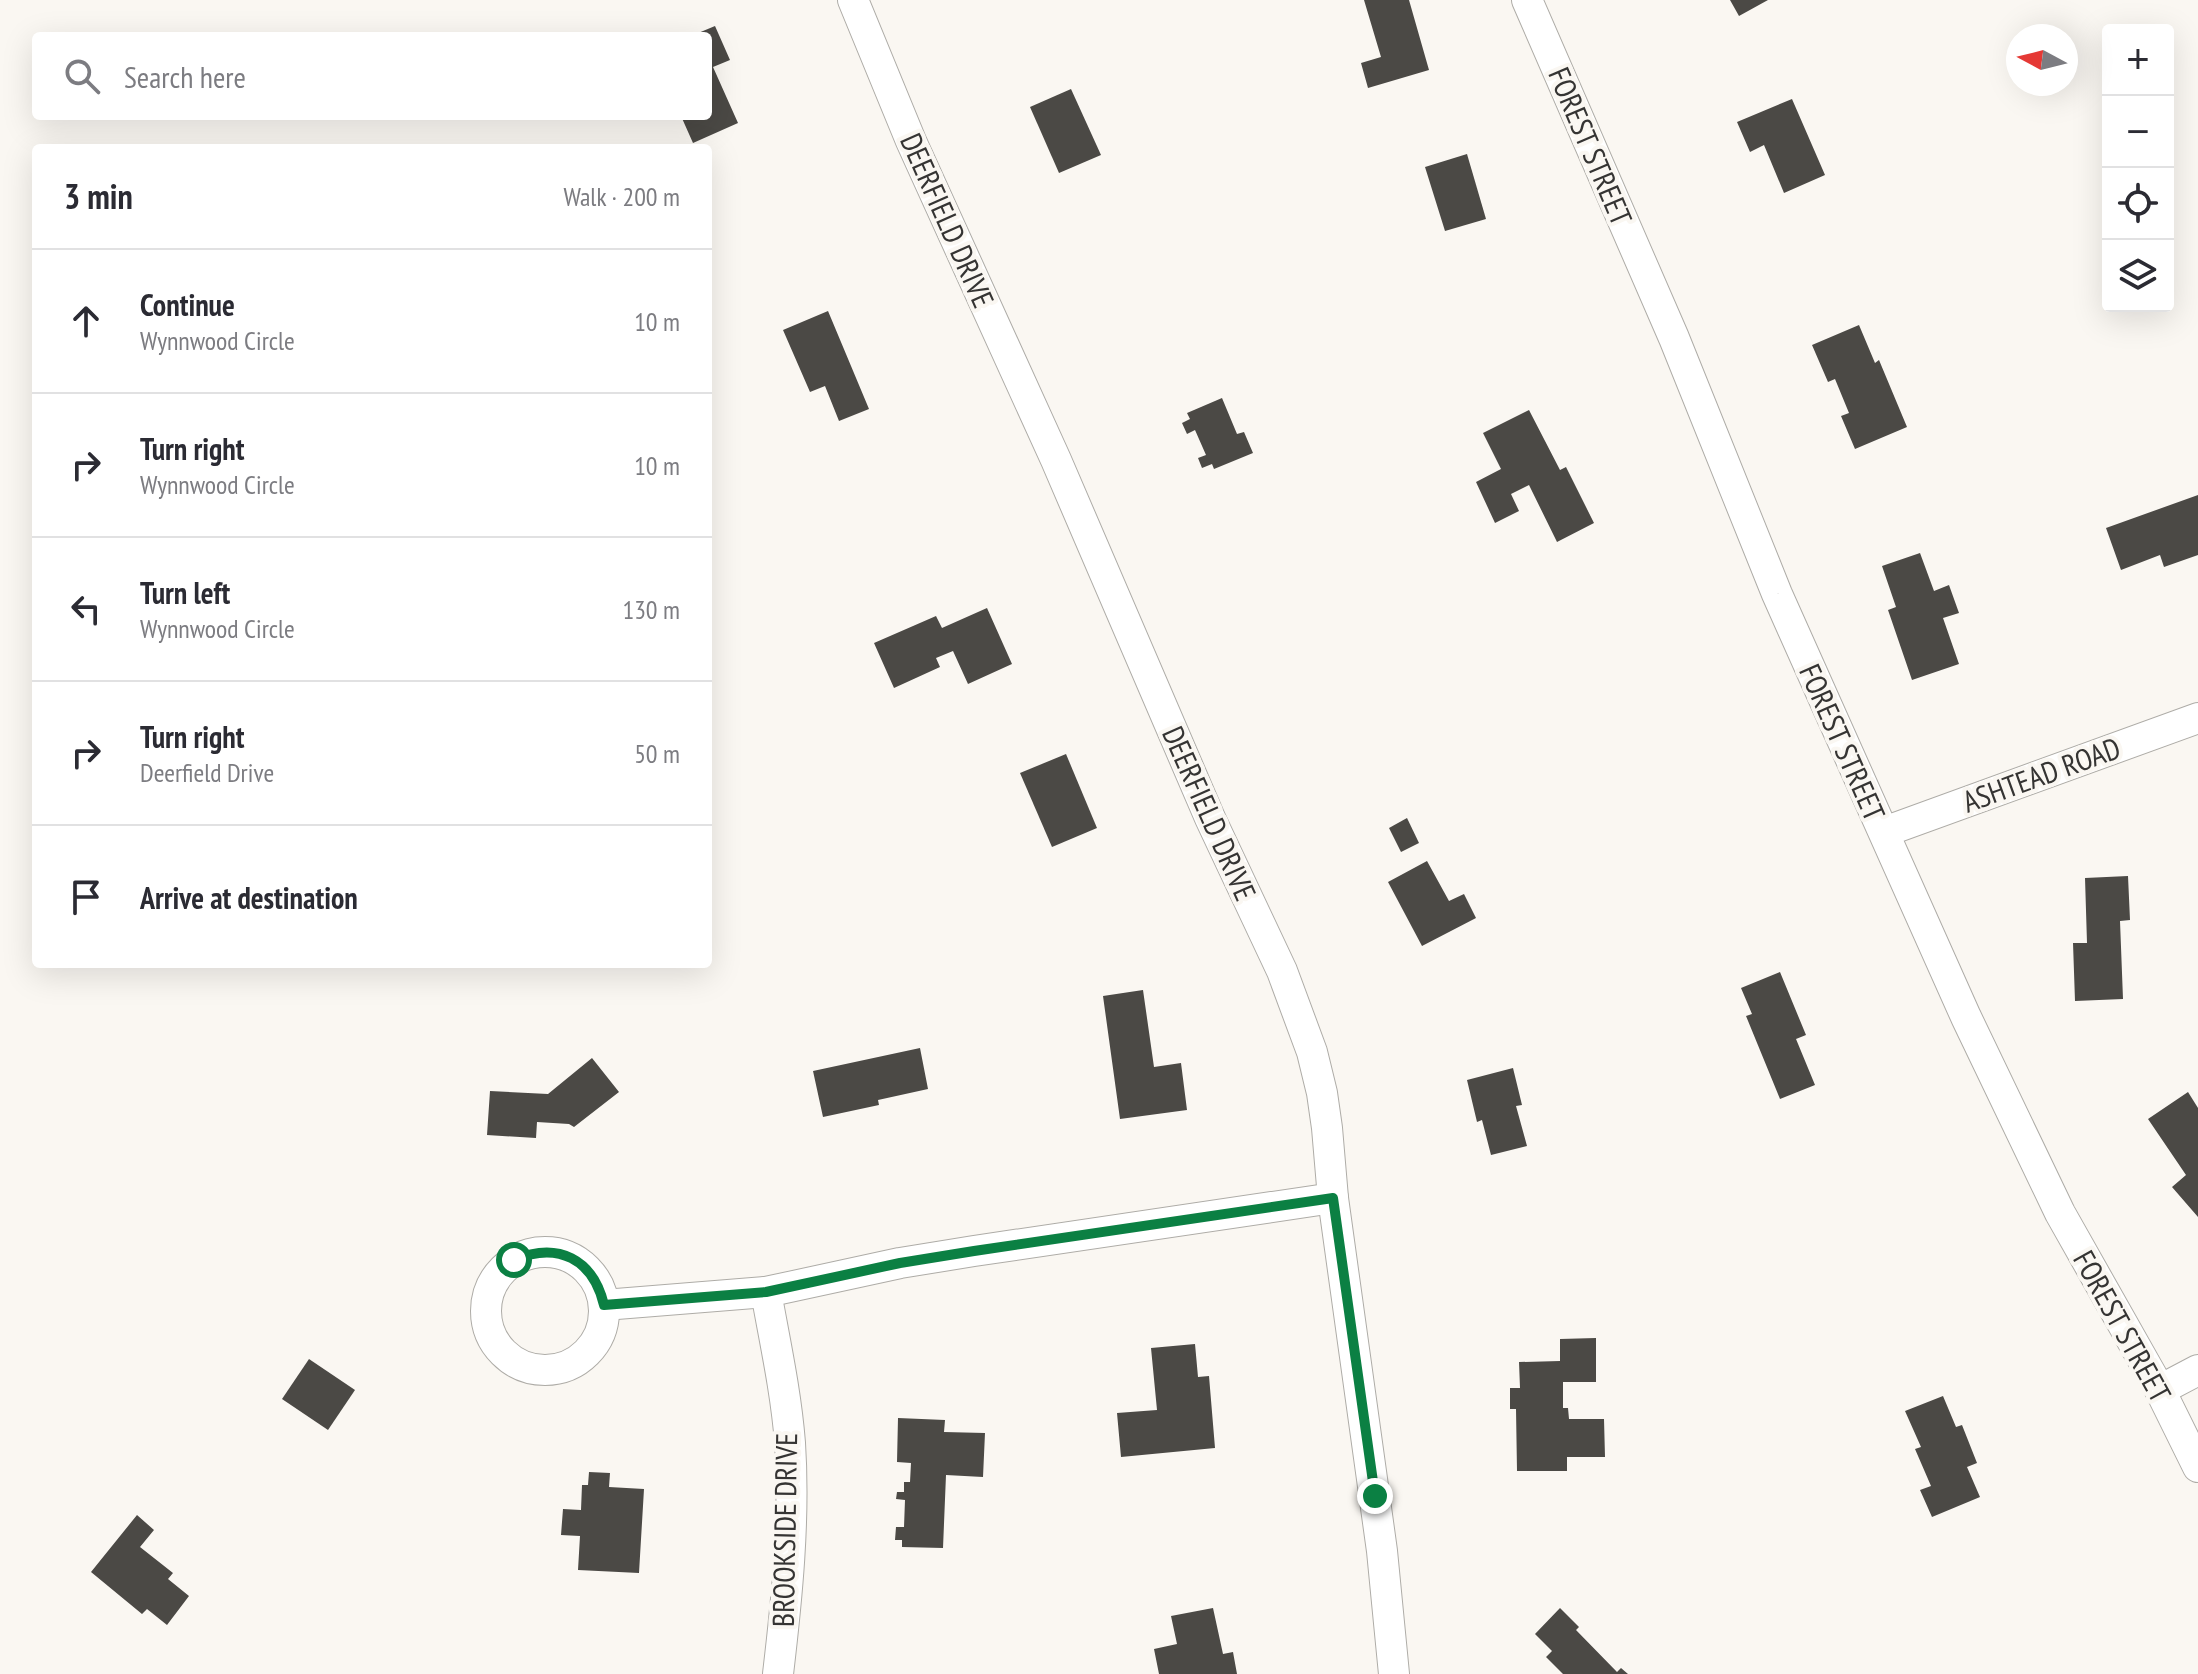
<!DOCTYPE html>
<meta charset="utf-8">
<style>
:root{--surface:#fff;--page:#f7f7f7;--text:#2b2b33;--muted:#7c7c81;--line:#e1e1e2}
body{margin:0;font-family:"PT Sans Narrow",sans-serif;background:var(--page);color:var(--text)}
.controls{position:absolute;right:24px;top:24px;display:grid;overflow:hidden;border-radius:8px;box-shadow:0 8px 32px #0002}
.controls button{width:72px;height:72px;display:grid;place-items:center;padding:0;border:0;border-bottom:2px solid var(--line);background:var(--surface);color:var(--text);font:40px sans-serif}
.compass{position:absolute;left:2006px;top:24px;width:72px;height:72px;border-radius:50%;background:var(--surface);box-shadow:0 8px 32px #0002;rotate:277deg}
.stop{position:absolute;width:24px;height:24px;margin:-18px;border:6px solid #0b8043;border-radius:50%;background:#fff}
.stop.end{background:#0b8043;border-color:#fff;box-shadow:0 2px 8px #0008}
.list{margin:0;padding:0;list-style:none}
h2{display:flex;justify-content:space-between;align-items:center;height:104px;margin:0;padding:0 32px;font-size:34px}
h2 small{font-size:26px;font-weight:400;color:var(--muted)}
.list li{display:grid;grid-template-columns:52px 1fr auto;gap:24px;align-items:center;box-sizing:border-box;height:144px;padding:0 32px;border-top:2px solid var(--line)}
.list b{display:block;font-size:30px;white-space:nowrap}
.list p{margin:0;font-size:26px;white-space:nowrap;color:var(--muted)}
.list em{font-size:26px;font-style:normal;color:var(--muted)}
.icon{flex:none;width:44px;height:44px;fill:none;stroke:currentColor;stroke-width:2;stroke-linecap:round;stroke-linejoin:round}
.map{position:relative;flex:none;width:2198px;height:1674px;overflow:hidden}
.search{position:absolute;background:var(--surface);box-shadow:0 8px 32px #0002;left:32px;top:32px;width:680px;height:88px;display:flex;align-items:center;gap:20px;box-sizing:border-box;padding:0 28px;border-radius:8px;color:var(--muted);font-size:30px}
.panel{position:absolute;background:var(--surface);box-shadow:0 8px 32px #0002;left:32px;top:144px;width:680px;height:824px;border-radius:8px}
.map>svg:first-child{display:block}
</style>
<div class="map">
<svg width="2198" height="1674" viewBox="0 0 2198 1674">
<rect width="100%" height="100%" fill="#faf7f2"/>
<g fill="#4b4945">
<polygon points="1364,0 1409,0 1429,70 1368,88 1361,63 1381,57"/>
<polygon points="1730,0 1768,0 1739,16"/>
<polygon points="715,26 730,60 713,67 738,123 693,143 681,116 708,116 708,36 691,36"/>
<polygon points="1071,89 1101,155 1059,173 1030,107"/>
<polygon points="1792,99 1825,175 1784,193 1764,145 1750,152 1737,122"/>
<polygon points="1467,154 1486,219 1445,231 1425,167"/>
<polygon points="828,311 869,409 839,421 825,386 810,392 783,330"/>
<polygon points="1859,325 1875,363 1879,360 1907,427 1855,449 1841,416 1849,413 1835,379 1828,382 1812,345"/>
<polygon points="1222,398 1237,434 1244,432 1253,453 1214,469 1212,464 1202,468 1198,458 1206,455 1195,430 1187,434 1182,423 1190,419 1187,413"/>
<polygon points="1529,410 1560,470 1566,467 1594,523 1557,542 1529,485 1511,494 1519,511 1495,523 1476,482 1501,469 1483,433"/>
<polygon points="2198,495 2198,555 2164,567 2160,555 2121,570 2106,528"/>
<polygon points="1920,553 1934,591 1949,585 1959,613 1943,618 1959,664 1912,680 1888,610 1896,607 1882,566"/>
<polygon points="987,608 1012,664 968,684 953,651 936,658 940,667 894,688 874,643 936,616 942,628"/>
<polygon points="1066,754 1097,828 1052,847 1020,773"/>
<polygon points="1407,818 1419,843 1401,852 1389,828"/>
<polygon points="1427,861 1449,901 1464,894 1476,918 1422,946 1388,882"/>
<polygon points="2128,876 2130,920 2120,921 2123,999 2075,1001 2073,943 2087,943 2085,878"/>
<polygon points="1780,972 1806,1035 1796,1039 1815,1085 1780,1099 1746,1016 1752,1014 1741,988"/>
<polygon points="1143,990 1154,1067 1181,1063 1187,1110 1120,1119 1103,996"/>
<polygon points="920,1048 928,1089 878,1100 879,1105 823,1117 813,1071"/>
<polygon points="592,1058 619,1092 574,1127 569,1124 537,1122 536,1138 487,1135 490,1091 548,1094"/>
<polygon points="1513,1068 1522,1105 1516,1106 1527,1146 1491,1155 1482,1120 1477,1122 1467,1080"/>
<polygon points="2188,1092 2198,1108 2198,1217 2172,1187 2186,1175 2148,1119"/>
<polygon points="1596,1338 1596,1382 1563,1382 1563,1408 1568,1408 1569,1419 1604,1419 1605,1457 1567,1457 1567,1471 1517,1471 1516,1409 1510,1409 1510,1388 1520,1388 1519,1362 1560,1361 1560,1339"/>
<polygon points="1195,1344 1198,1377 1209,1376 1215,1448 1121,1457 1117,1413 1157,1410 1151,1348"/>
<polygon points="309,1359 355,1390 328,1430 282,1399"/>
<polygon points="1943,1396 1956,1427 1962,1425 1977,1463 1967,1467 1980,1497 1932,1517 1920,1490 1931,1486 1915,1449 1921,1447 1905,1411"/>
<polygon points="898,1418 945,1420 944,1432 985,1433 983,1477 946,1475 943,1548 902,1547 902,1540 895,1540 896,1527 904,1527 905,1500 896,1499 897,1492 904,1492 904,1482 910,1482 911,1463 897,1462"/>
<polygon points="589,1472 610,1473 609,1487 644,1489 639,1573 578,1570 580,1536 561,1535 563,1509 581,1510 582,1485 588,1485"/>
<polygon points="137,1515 154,1530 140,1547 173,1573 168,1579 189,1596 167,1625 147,1609 142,1614 91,1572"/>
<polygon points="1213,1608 1223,1654 1233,1652 1237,1674 1159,1674 1154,1649 1177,1644 1171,1616"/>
<polygon points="1560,1608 1579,1627 1576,1630 1617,1672 1621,1668 1628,1674 1563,1674 1546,1657 1552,1651 1535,1634"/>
</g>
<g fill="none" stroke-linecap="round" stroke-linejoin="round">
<defs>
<g id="street">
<polyline points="853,0 911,141 1056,460 1210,818 1282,971 1312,1052 1322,1093 1327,1128 1333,1198 1382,1551 1394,1674"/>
<polyline points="1527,0 1674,338 1777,594 1966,1017 2060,1213 2160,1390 2198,1467"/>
<polyline points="1884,832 2198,718"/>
<circle cx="545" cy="1311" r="59"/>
<path d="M766,1292C775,1342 786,1392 790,1443C795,1519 787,1598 778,1674"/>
<polyline points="604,1305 766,1292 900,1263 974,1251 1333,1198"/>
<polyline points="2160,1390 2198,1370"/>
</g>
</defs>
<use href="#street" stroke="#aeaca7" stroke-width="32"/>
<use href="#street" stroke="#fff" stroke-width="30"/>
</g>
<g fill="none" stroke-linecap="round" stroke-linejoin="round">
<path stroke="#0b8043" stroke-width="10" d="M514,1260C558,1241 593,1259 604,1305L766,1292L900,1263L974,1251L1333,1198L1375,1496"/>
</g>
<g text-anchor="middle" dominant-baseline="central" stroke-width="8" stroke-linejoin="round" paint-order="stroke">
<g font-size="30" fill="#353433" stroke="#faf7f2">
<text transform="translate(1591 146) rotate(67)">FOREST STREET</text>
<text transform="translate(948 220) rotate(66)">DEERFIELD DRIVE</text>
<text transform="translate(1843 742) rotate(66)">FOREST STREET</text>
<text transform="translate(2041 774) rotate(-20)">ASHTEAD ROAD</text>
<text transform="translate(1210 813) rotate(66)">DEERFIELD DRIVE</text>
<text transform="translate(2123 1326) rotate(61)">FOREST STREET</text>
<text transform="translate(784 1530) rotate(-89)">BROOKSIDE DRIVE</text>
</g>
</g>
</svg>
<div class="controls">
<button>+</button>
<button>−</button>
<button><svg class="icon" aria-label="locate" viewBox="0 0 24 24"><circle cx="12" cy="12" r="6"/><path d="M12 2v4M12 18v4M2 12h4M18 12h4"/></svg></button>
<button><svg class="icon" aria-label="layers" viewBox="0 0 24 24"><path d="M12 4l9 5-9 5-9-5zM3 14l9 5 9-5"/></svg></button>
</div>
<svg class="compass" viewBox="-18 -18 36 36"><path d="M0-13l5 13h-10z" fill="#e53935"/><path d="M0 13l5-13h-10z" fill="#7c7c81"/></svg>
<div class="stop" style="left:514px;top:1260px"></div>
<div class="stop end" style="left:1375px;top:1496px"></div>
<div class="search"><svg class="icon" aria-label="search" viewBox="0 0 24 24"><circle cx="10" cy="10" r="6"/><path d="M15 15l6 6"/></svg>Search here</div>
<section class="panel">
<h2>3 min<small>Walk · 200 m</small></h2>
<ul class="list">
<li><svg class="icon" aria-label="ahead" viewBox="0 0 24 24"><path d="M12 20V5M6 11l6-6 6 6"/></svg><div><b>Continue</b><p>Wynnwood Circle</p></div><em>10 m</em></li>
<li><svg class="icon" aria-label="right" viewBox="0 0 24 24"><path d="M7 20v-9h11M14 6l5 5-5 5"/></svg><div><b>Turn right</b><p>Wynnwood Circle</p></div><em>10 m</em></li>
<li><svg class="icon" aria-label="left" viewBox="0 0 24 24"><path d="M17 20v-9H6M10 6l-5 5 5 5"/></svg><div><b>Turn left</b><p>Wynnwood Circle</p></div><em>130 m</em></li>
<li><svg class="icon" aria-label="right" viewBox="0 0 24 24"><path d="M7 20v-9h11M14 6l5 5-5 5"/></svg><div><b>Turn right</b><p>Deerfield Drive</p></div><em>50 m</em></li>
<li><svg class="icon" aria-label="arrive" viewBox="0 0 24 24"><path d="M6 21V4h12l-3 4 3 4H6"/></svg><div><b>Arrive at destination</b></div></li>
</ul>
</section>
</div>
